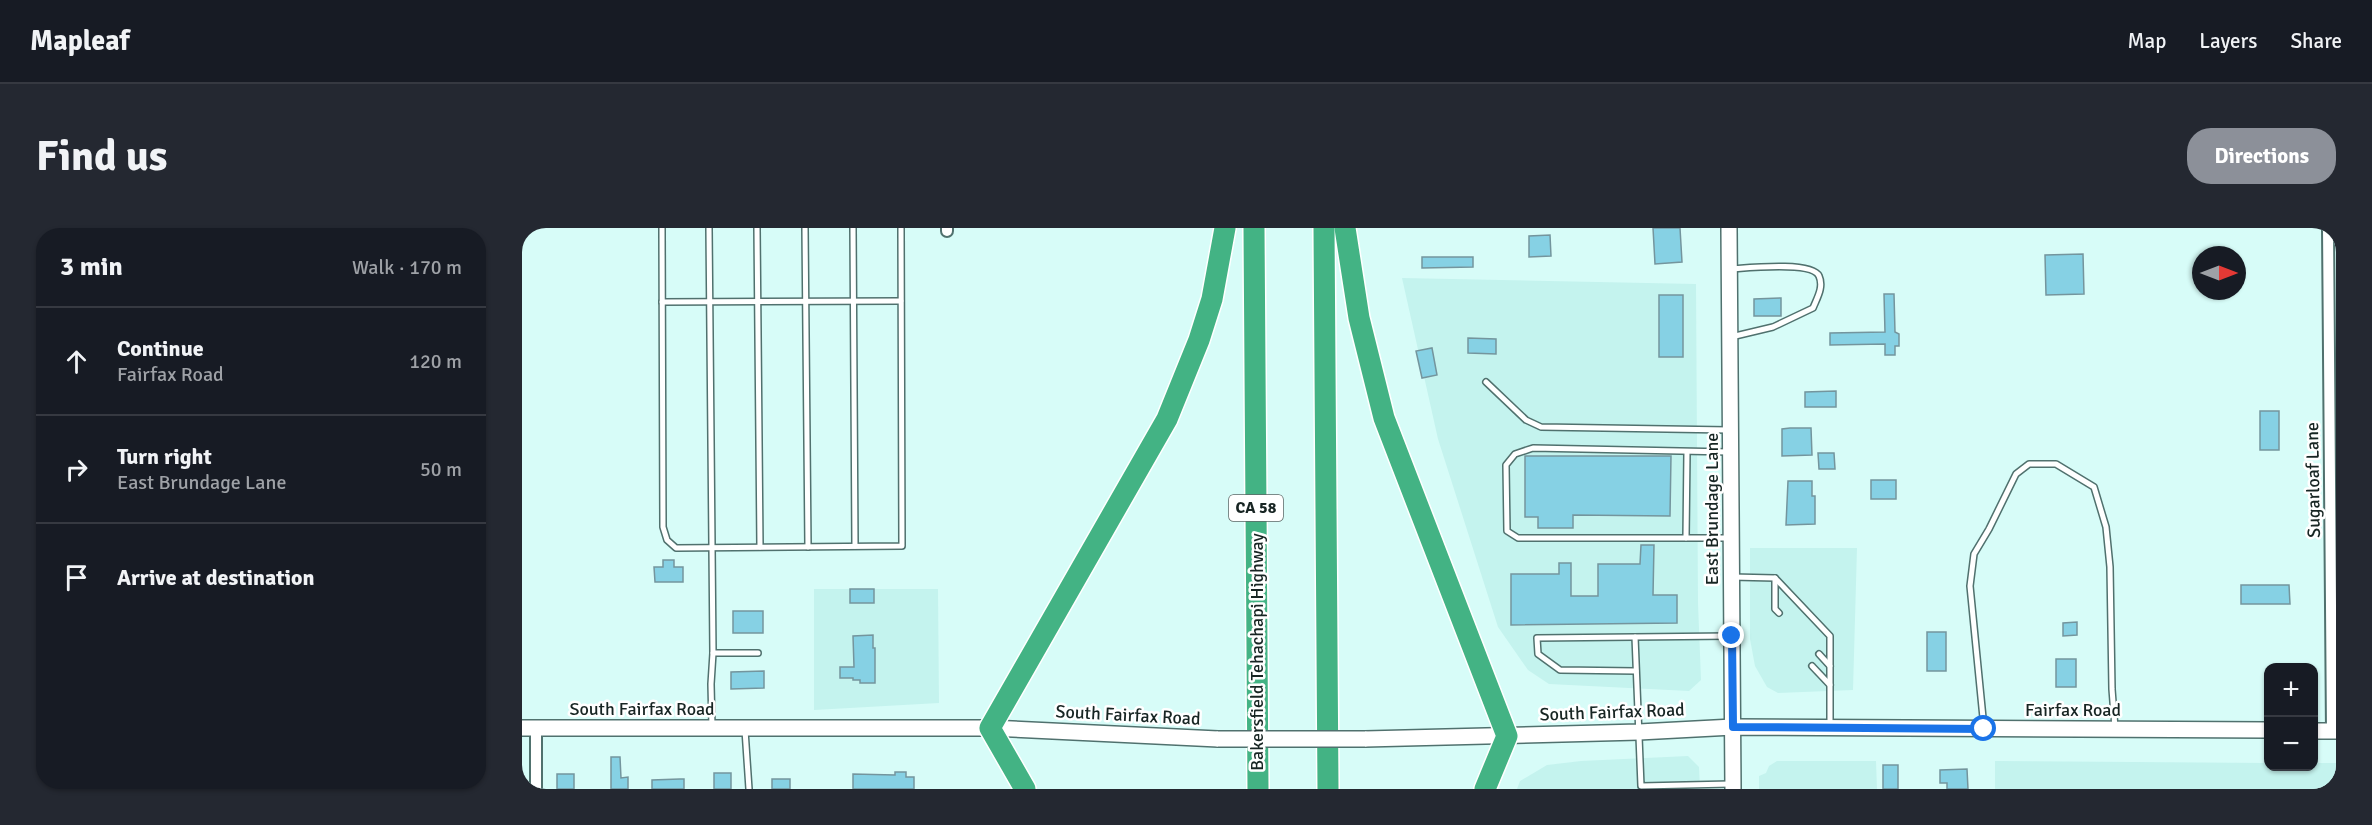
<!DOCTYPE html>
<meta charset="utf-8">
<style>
:root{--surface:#171b24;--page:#242831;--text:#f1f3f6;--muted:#9ea1a6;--line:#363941;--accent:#8c9099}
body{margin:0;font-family:Signika,sans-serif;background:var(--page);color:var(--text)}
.controls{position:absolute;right:18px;bottom:18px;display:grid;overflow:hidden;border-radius:12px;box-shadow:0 2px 4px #0004}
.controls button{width:54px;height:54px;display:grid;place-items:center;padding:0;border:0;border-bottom:2px solid var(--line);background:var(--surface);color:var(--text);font:30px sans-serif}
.compass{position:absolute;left:1670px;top:18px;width:54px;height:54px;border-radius:50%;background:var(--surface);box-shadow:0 2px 4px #0004;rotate:90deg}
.stop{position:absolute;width:18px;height:18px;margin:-14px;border:4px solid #1a73e8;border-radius:50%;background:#fff}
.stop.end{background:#1a73e8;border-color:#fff;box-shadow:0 2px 6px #0008}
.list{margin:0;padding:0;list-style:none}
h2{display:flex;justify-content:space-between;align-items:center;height:78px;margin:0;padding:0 24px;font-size:26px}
h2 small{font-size:20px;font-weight:400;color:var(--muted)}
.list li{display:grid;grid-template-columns:39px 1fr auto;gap:18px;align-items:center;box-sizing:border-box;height:108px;padding:0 24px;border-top:2px solid var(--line)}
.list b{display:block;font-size:22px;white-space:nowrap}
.list p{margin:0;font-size:20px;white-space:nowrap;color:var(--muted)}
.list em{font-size:20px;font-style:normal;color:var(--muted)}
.icon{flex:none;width:33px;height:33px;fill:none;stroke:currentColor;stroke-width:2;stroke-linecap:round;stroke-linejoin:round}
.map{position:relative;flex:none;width:1814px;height:561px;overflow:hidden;border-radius:24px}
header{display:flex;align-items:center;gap:36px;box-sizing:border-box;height:84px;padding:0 30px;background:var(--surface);border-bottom:2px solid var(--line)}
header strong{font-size:28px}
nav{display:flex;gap:33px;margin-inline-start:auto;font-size:21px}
.intro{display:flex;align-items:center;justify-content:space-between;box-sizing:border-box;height:144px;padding:0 36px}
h1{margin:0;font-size:42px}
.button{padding:15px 27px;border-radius:24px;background:var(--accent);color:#fff;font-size:21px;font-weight:700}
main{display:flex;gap:36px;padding:0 36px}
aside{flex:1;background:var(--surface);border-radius:24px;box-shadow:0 2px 4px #0004}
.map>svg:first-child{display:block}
</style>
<header>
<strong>Mapleaf</strong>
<nav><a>Map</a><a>Layers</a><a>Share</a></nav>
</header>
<div class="intro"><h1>Find us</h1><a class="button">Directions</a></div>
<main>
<aside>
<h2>3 min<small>Walk · 170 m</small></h2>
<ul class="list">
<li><svg class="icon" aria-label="ahead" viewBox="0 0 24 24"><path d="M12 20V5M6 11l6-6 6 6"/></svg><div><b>Continue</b><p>Fairfax Road</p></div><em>120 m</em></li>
<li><svg class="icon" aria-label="right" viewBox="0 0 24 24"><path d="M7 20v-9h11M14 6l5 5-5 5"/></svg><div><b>Turn right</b><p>East Brundage Lane</p></div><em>50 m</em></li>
<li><svg class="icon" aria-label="arrive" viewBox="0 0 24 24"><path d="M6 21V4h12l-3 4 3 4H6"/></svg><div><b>Arrive at destination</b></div></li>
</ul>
</aside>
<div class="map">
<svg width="1814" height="561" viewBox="0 0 1814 561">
<rect width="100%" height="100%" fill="#d7fcf8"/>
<g fill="#c4f3ee">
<polygon points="880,50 1174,56 1176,375 1179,452 1167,463 1027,456 1006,442 976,399 916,211"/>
<polygon points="1228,320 1335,320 1331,462 1256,465 1245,459 1233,438 1228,411"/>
<polygon points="292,361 416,361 417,475 292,482"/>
<polygon points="1166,528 1177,539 1178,561 995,561 998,553 1025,537 1059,533"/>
<polygon points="1255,533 1354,533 1355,561 1237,561 1237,548 1244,545 1247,538"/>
<polygon points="1473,533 1746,535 1746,538 1792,538 1792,535 1814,535 1814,561 1473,561"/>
</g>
<g fill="#86d1e4" stroke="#74959d" stroke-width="1.5">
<polygon points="1131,0 1158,0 1160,34 1133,36"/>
<polygon points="1028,7 1029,28 1007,29 1007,8"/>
<polygon points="1561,26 1562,66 1524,67 1523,27"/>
<polygon points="900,29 951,29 951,39 900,40"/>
<polygon points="1362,66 1372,66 1373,104 1377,106 1377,118 1373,118 1373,127 1363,127 1363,116 1308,117 1308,105 1363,104"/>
<rect x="1137" y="67" width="24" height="62"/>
<polygon points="1259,70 1259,88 1232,88 1232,71"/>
<polygon points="946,110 974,111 974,126 946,125"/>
<polygon points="910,120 915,147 900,150 894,123"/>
<polygon points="1314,163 1314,179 1283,179 1283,164"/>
<rect x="1738" y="183" width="19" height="39"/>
<polygon points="1268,200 1289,200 1290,227 1260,228 1260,201"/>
<polygon points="1296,225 1312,225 1313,241 1297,241"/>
<polygon points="1003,228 1149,228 1148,288 1051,287 1051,300 1016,300 1016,289 1003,289"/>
<rect x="1349" y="252" width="25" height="19"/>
<polygon points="1266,253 1290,253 1290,268 1293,268 1293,296 1264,297"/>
<polygon points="1119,317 1132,317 1131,367 1155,367 1155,395 989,397 989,346 1037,346 1037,335 1049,335 1049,368 1076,368 1076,336 1118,336"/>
<polygon points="141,332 152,332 152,339 161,339 161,354 133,354 132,339 141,339"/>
<polygon points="1719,357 1767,357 1768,376 1719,376"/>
<rect x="328" y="361" width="24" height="14"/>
<rect x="211" y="383" width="30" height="22"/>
<polygon points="1555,394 1555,407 1541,408 1541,395"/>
<rect x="1405" y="404" width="19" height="39"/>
<polygon points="351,407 351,420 353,420 353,455 338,455 338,452 331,452 331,450 318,450 318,439 332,439 331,408"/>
<rect x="1534" y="431" width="20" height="28"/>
<polygon points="242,443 242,460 209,461 209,444"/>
<polygon points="89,529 98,529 99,550 106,549 106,561 89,561"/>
<rect x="1361" y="537" width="15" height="24"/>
<polygon points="1445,541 1446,561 1425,561 1425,555 1418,555 1418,542"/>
<polygon points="373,544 384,544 384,549 392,549 392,561 331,561 331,546 373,547"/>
<rect x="192" y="545" width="17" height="16"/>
<rect x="35" y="546" width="17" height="15"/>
<polygon points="158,551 162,551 162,561 130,561 130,552"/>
<rect x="250" y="551" width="18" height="10"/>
</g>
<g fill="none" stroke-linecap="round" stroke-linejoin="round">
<defs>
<g id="lane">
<polyline points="140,0 141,299 145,312 154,320 380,318 379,0"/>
<polyline points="187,0 191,425"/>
<polyline points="235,0 238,319"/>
<polyline points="283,0 286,319"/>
<polyline points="331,0 333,318"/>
<polyline points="140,74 379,73"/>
<path d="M1209,109L1251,99L1291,80C1295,70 1302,59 1297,48C1290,33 1225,40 1209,41"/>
<polyline points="964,154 1004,192 1019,199 1207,202"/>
<polyline points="1207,224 1011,220 993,226 984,237 985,303 996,310 1207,310"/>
<polyline points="1164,310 1165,224"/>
<polyline points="1210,349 1253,350 1308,408 1308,498"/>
<polyline points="1253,350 1253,381 1257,385"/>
<polyline points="1113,409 1119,558 1208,556"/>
<polyline points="1297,426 1308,438"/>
<polyline points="1290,438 1308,457"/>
<polyline points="1114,443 1038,442 1016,426 1015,410 1208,408"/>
<polyline points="190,499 189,456 191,425 236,425"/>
<polyline points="1462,500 1448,358 1452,326 1467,301 1494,246 1507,236 1534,236 1572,259 1584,299 1588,339 1590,461 1593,500"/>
<polyline points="223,502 227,561"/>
</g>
<g id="street">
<polyline points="425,0 425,3"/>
<polyline points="1806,0 1810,503"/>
<polyline points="14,500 14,561"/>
</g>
<g id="secondary">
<polyline points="1207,0 1211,561"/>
<polyline points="0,500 468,500 696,511"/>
<polyline points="1792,503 1814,503"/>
<polyline points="843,511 1117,504 1211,499 1746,502"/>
</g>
<g id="highway">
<polyline points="732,0 736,561"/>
<polyline points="802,0 806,561"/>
<polyline points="823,0 837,90 862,190 985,508 963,561"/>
<polyline points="503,561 468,500 645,191 677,112 690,71 703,0"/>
</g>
</defs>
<use href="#lane" stroke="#50716e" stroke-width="8"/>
<use href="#street" stroke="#50716e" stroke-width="14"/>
<use href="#secondary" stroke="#50716e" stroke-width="18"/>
<use href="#highway" stroke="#fff" stroke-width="24"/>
<use href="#lane" stroke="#fff" stroke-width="5"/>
<use href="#street" stroke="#fff" stroke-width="10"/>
<use href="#secondary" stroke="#fff" stroke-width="15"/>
<use href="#highway" stroke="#43b384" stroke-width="21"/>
<defs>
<polyline id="secondary-bridge" points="696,511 843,511"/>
</defs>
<use href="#secondary-bridge" stroke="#50716e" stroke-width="18" stroke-linecap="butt"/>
<use href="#secondary-bridge" stroke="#fff" stroke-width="15"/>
</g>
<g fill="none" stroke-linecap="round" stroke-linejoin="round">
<polyline stroke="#1a73e8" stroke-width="8" points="1210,408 1211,499 1462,501"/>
</g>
<g text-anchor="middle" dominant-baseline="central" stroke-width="5" stroke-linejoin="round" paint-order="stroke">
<rect fill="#fff" stroke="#5d6665" stroke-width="1.5" x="707" y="267" width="54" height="26" rx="4.5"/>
<g font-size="16" font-weight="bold" fill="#172523">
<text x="734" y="280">CA 58</text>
</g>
<g font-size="18" fill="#172523" stroke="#fff">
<text transform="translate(1791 252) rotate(-91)">Sugarloaf Lane</text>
<text transform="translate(1190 281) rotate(-90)">East Brundage Lane</text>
<text transform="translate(735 424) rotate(-90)">Bakersfield Tehachapi Highway</text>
<text x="120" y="481">South Fairfax Road</text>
<text x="1551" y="482">Fairfax Road</text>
<text transform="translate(1090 484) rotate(-2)">South Fairfax Road</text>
<text transform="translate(606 487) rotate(3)">South Fairfax Road</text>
</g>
</g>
</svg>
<div class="controls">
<button>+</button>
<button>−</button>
</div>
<svg class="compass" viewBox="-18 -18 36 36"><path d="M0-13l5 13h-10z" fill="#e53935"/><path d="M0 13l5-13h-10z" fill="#9ea1a6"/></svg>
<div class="stop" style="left:1462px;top:501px"></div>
<div class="stop end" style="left:1210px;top:408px"></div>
</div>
</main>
